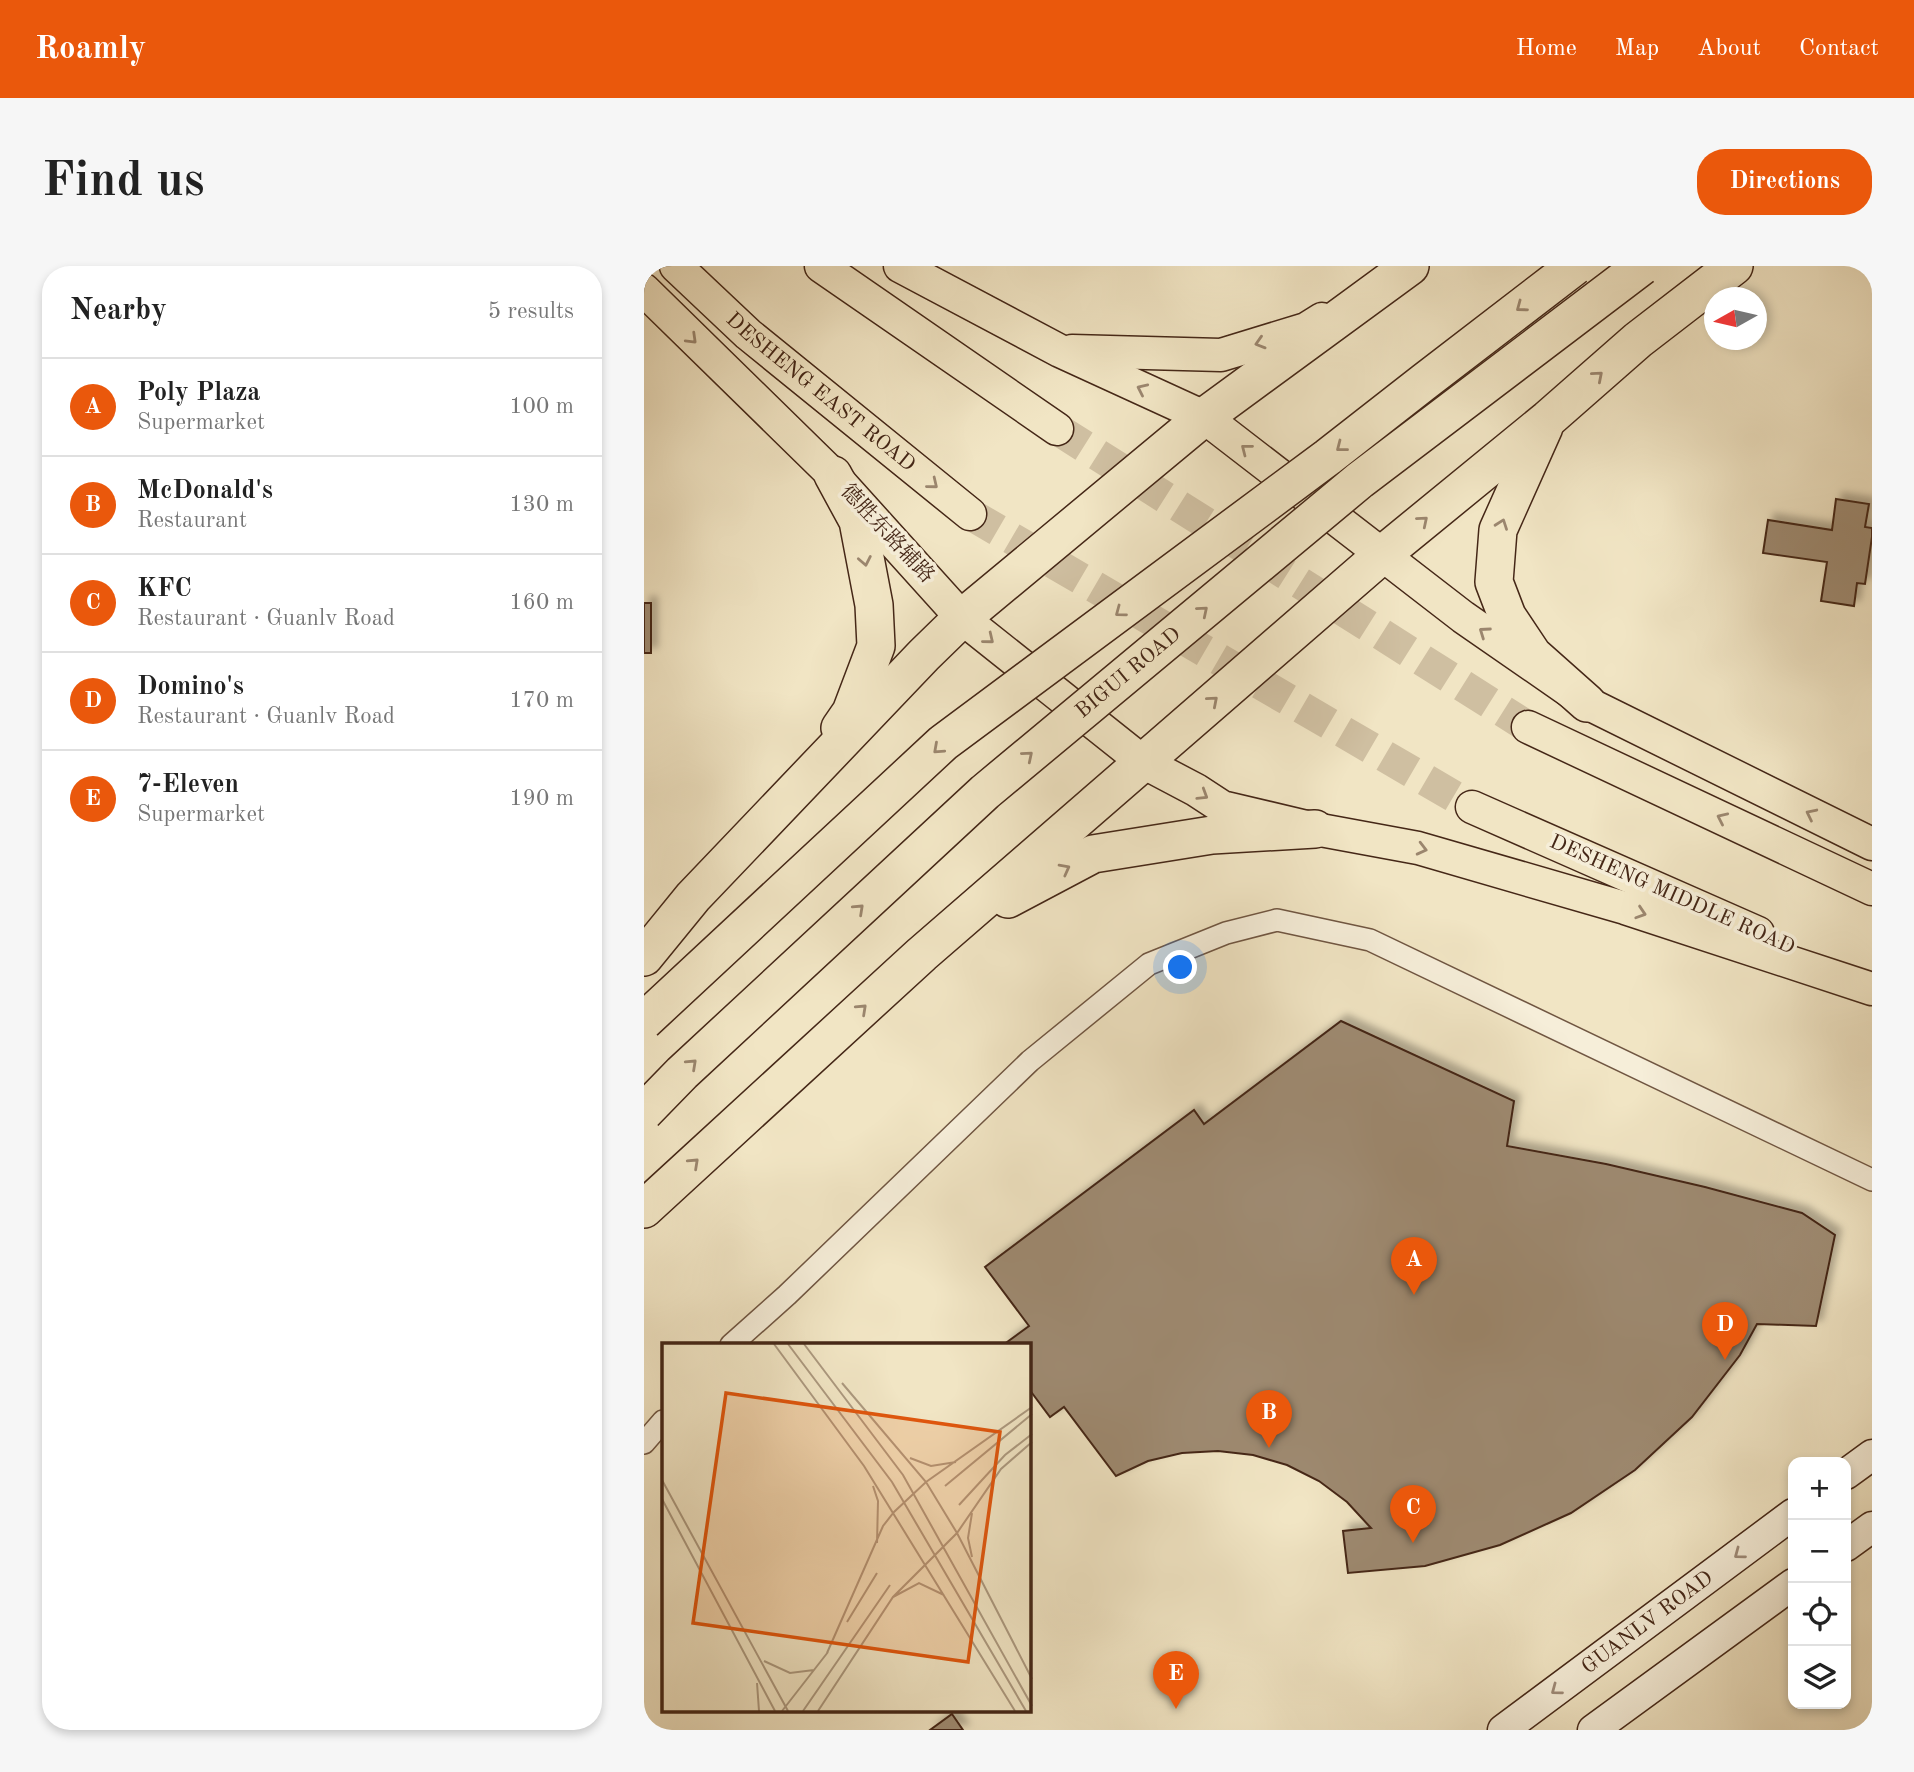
<!DOCTYPE html>
<meta charset="utf-8">
<style>
:root{--surface:#fff;--page:#f6f6f6;--text:#222;--muted:#767676;--line:#e0e0e0;--accent:#ea580c}
body{margin:0;font-family:"Old Standard TT","Noto Serif SC",serif;background:var(--page);color:var(--text)}
.controls{position:absolute;right:21px;bottom:21px;display:grid;overflow:hidden;border-radius:14px;box-shadow:0 4px 10px #0003}
.controls button{width:63px;height:63px;display:grid;place-items:center;padding:0;border:0;border-bottom:2px solid var(--line);background:var(--surface);color:var(--text);font:35px sans-serif}
.compass{position:absolute;left:1060px;top:21px;width:63px;height:63px;border-radius:50%;background:var(--surface);box-shadow:0 4px 10px #0003;rotate:262deg}
.you{position:absolute;left:537px;top:702px;width:24px;height:24px;margin:-18px;border:5px solid #fff;border-radius:50%;background:#1a73e8;box-shadow:0 0 0 10px #1a73e833}
.badge{display:grid;place-items:center;width:46px;height:46px;border-radius:50%;background:var(--accent);color:#fff;font-size:23px;font-weight:700}
.pin{position:absolute;translate:-50% -58px;filter:drop-shadow(0 2px 4px #0008)}
.pin::after{content:'';position:absolute;top:37px;width:24px;height:21px;background:inherit;clip-path:polygon(0 0,100% 0,50% 100%)}
.list{margin:0;padding:0;list-style:none}
h2{display:flex;justify-content:space-between;align-items:center;height:91px;margin:0;padding:0 28px;font-size:30px}
h2 small{font-size:23px;font-weight:400;color:var(--muted)}
.list li{display:grid;grid-template-columns:46px 1fr auto;gap:21px;align-items:center;box-sizing:border-box;height:98px;padding:0 28px;border-top:2px solid var(--line)}
.list b{display:block;font-size:26px;white-space:nowrap}
.list p{margin:0;font-size:23px;white-space:nowrap;color:var(--muted)}
.list em{font-size:23px;font-style:normal;color:var(--muted)}
.icon{flex:none;width:38px;height:38px;fill:none;stroke:currentColor;stroke-width:2;stroke-linecap:round;stroke-linejoin:round}
.map{position:relative;flex:none;width:1228px;height:1464px;overflow:hidden;border-radius:28px}
header{display:flex;align-items:center;gap:42px;box-sizing:border-box;height:98px;padding:0 35px;background:var(--accent);color:#fff}
header strong{font-size:33px}
nav{display:flex;gap:38px;margin-inline-start:auto;font-size:24px}
.intro{display:flex;align-items:center;justify-content:space-between;box-sizing:border-box;height:168px;padding:0 42px}
h1{margin:0;font-size:49px}
.button{padding:18px 32px;border-radius:28px;background:var(--accent);color:#fff;font-size:24px;font-weight:700}
main{display:flex;gap:42px;padding:0 42px}
aside{flex:1;background:var(--surface);border-radius:28px;box-shadow:0 4px 10px #0003}
.map>svg:first-child{display:block}
</style>
<header>
<strong>Roamly</strong>
<nav><a>Home</a><a>Map</a><a>About</a><a>Contact</a></nav>
</header>
<div class="intro"><h1>Find us</h1><a class="button">Directions</a></div>
<main>
<aside>
<h2>Nearby<small>5 results</small></h2>
<ul class="list">
<li><span class="badge">A</span><div><b>Poly Plaza</b><p>Supermarket</p></div><em>100 m</em></li>
<li><span class="badge">B</span><div><b>McDonald's</b><p>Restaurant</p></div><em>130 m</em></li>
<li><span class="badge">C</span><div><b>KFC</b><p>Restaurant · Guanlv Road</p></div><em>160 m</em></li>
<li><span class="badge">D</span><div><b>Domino's</b><p>Restaurant · Guanlv Road</p></div><em>170 m</em></li>
<li><span class="badge">E</span><div><b>7-Eleven</b><p>Supermarket</p></div><em>190 m</em></li>
</ul>
</aside>
<div class="map">
<svg width="1228" height="1464" viewBox="0 0 1228 1464">
<defs>
<filter id="shadow"><feDropShadow dx="6" dy="-6" stdDeviation="3.5" flood-color="#0004"/></filter>
</defs>
<rect width="100%" height="100%" fill="#f1e5c4"/>
<filter id="stains"><feTurbulence type="fractalNoise" baseFrequency=".00286" numOctaves="4"/><feColorMatrix values="0 0 0 0 .2 0 0 0 0 .09 0 0 0 0 .02 0 0 0 .5 -.17"/></filter>
<radialGradient id="worn" r=".72"><stop offset=".6" stop-color="#630" stop-opacity="0"/><stop offset="1" stop-color="#630" stop-opacity=".3"/></radialGradient>
<g fill="#9e8a71" stroke="#452717" stroke-width="2" filter="url(#shadow)">
<polygon points="1192,233 1225,238 1221,261 1228,262 1228,271 1221,318 1213,317 1210,340 1177,335 1183,296 1119,287 1124,254 1188,264"/>
<rect x="0" y="337" width="7" height="50"/>
<polygon points="697,755 870,835 863,880 962,898 1061,921 1158,947 1191,969 1172,1060 1113,1058 1096,1089 1048,1151 991,1204 927,1247 856,1279 781,1300 704,1307 699,1265 727,1262 703,1236 675,1215 643,1199 609,1189 574,1185 538,1187 504,1195 472,1210 420,1141 406,1151 385,1123 385,1079 359,1079 385,1060 341,1001 550,844 560,858"/>
<polygon points="308,1448 319,1464 286,1464"/>
</g>
<g fill="none" stroke-linecap="round" stroke-linejoin="round">
<g stroke="#cfbfa1" stroke-width="32" stroke-dasharray="32 16" stroke-linecap="butt">
<polyline points="413,163 884,461"/>
<polyline points="326,248 828,541"/>
</g>
<defs>
<g id="street">
<polyline points="87,1079 143,1029 386,795 505,698 582,667 633,654 726,674 1228,914"/>
<polyline points="0,1177 19,1155"/>
</g>
<g id="secondary">
<polyline points="1202,1208 1228,1189"/>
<polyline points="1202,1280 1228,1261"/>
<path id="s1" d="M859,1464L1149,1248"/>
<polyline points="949,1464 1149,1318"/>
</g>
<g id="primary">
<path id="s2" d="M32,0L104,68L326,248"/>
<polyline points="177,0 413,163"/>
<polyline points="256,0 416,85 560,151 819,351 943,437 1228,578"/>
<polyline points="0,24 189,209 318,352 499,496 552,524 578,541 671,563 774,582 981,642 1228,723"/>
<polyline points="428,85 577,89 662,63 678,53"/>
<polyline points="884,461 1228,623"/>
<polyline points="828,541 1114,667"/>
</g>
<g id="highway">
<polyline points="900,161 854,264 850,316 863,350 889,389 943,437"/>
<polyline points="189,209 214,255 230,339 232,380 207,446 196,462"/>
<polyline points="364,633 449,588 568,569 671,563"/>
<polyline points="0,691 49,631 280,389 318,352 560,151 766,0"/>
<polyline points="0,943 278,688 739,288 904,153 994,74 1090,0"/>
</g>
</defs>
<use href="#street" stroke="#705642" stroke-width="24"/>
<use href="#secondary" stroke="#452717" stroke-width="33"/>
<use href="#primary" stroke="#452717" stroke-width="35"/>
<use href="#highway" stroke="#452717" stroke-width="40"/>
<use href="#street" stroke="#f6eed9" stroke-width="21"/>
<use href="#secondary" stroke="#f6eed9" stroke-width="30"/>
<use href="#primary" stroke="#f1e5c4" stroke-width="32"/>
<use href="#highway" stroke="#f1e5c4" stroke-width="37"/>
<defs>
<g id="highway-bridge">
<polyline points="0,755 299,477 684,191 780,116 931,0"/>
<path id="s3" d="M0,846L38,807L341,526L716,214L998,0"/>
</g>
</defs>
<use href="#highway-bridge" stroke="#452717" stroke-width="40" stroke-linecap="butt"/>
<use href="#highway-bridge" stroke="#f1e5c4" stroke-width="37"/>
</g>
<defs><path id="oneway-chevron" d="M-2-3.5L2.5 0L-2 3.5" fill="none" stroke-width="1.6" stroke-linecap="round" stroke-linejoin="round" transform="scale(1.75)"/></defs>
<g stroke="#9b866e">
<use href="#oneway-chevron" transform="translate(877 41) rotate(143)"/>
<use href="#oneway-chevron" transform="translate(48 73) rotate(44)"/>
<use href="#oneway-chevron" transform="translate(616 77) rotate(163)"/>
<use href="#oneway-chevron" transform="translate(954 110) rotate(-41)"/>
<use href="#oneway-chevron" transform="translate(498 123) rotate(-155)"/>
<use href="#oneway-chevron" transform="translate(697 181) rotate(142)"/>
<use href="#oneway-chevron" transform="translate(602 183) rotate(-142)"/>
<use href="#oneway-chevron" transform="translate(289 218) rotate(39)"/>
<use href="#oneway-chevron" transform="translate(779 255) rotate(-40)"/>
<use href="#oneway-chevron" transform="translate(858 258) rotate(-70)"/>
<use href="#oneway-chevron" transform="translate(221 295) rotate(79)"/>
<use href="#oneway-chevron" transform="translate(559 345) rotate(-40)"/>
<use href="#oneway-chevron" transform="translate(476 346) rotate(143)"/>
<use href="#oneway-chevron" transform="translate(840 366) rotate(-145)"/>
<use href="#oneway-chevron" transform="translate(345 373) rotate(39)"/>
<use href="#oneway-chevron" transform="translate(569 435) rotate(-41)"/>
<use href="#oneway-chevron" transform="translate(294 483) rotate(138)"/>
<use href="#oneway-chevron" transform="translate(384 490) rotate(-40)"/>
<use href="#oneway-chevron" transform="translate(559 529) rotate(32)"/>
<use href="#oneway-chevron" transform="translate(1167 548) rotate(-154)"/>
<use href="#oneway-chevron" transform="translate(1078 552) rotate(-155)"/>
<use href="#oneway-chevron" transform="translate(778 583) rotate(14)"/>
<use href="#oneway-chevron" transform="translate(421 603) rotate(-28)"/>
<use href="#oneway-chevron" transform="translate(215 643) rotate(-43)"/>
<use href="#oneway-chevron" transform="translate(997 647) rotate(18)"/>
<use href="#oneway-chevron" transform="translate(218 743) rotate(-43)"/>
<use href="#oneway-chevron" transform="translate(48 798) rotate(-43)"/>
<use href="#oneway-chevron" transform="translate(50 897) rotate(-43)"/>
</g>
<g stroke="#9e8a78">
<use href="#oneway-chevron" transform="translate(1095 1288) rotate(143)"/>
<use href="#oneway-chevron" transform="translate(912 1424) rotate(143)"/>
</g>
<g text-anchor="middle" dominant-baseline="central" stroke-width="7" stroke-linejoin="round" paint-order="stroke">
<g font-size="21" fill="#452717" stroke="#f6eed9">
<text stroke="none"><textPath href="#s2" startOffset="192">DESHENG EAST ROAD</textPath></text>
<text transform="translate(243 268) rotate(47)">德胜东路辅路</text>
<text stroke="none"><textPath href="#s3" startOffset="654">BIGUI ROAD</textPath></text>
<text transform="translate(1028 629) rotate(24)">DESHENG MIDDLE ROAD</text>
<text stroke="none"><textPath href="#s1" startOffset="180">GUANLV ROAD</textPath></text>
</g>
</g>
<g transform="translate(18 1077)">
<rect width="369" height="369" fill="#f1e5c4"/>
<path fill="none" stroke="#ac997f" stroke-width="2" d="M112,1L202,123L353,368M126,1L230,139L364,368M142,1L241,132L370,363M180,40L264,139L295,190L370,336M248,115L269,123L294,119M0,137L126,368M211,143L216,158L215,200M283,143L370,71M0,156L113,368M297,162L343,112L370,91M310,214L306,195L310,170M231,254L257,240L282,252M185,279L215,230M165,310L221,183L232,169L264,139L370,64M102,318L128,330L152,327M95,340L97,368M120,368L166,309M141,368L228,242M156,368L231,254L295,190L339,126L370,99"/>
<path fill="#e0560d" fill-opacity="0.15" stroke="#e0560d" stroke-width="3.5" d="M64,50L338,89L306,319L31,280Z"/>
<rect width="369" height="369" fill="none" stroke="#452717" stroke-width="3.5"/>
</g>
<rect width="100%" height="100%" filter="url(#stains)"/>
<rect width="100%" height="100%" fill="url(#worn)"/>
</svg>
<div class="controls">
<button>+</button>
<button>−</button>
<button><svg class="icon" aria-label="locate" viewBox="0 0 24 24"><circle cx="12" cy="12" r="6"/><path d="M12 2v4M12 18v4M2 12h4M18 12h4"/></svg></button>
<button><svg class="icon" aria-label="layers" viewBox="0 0 24 24"><path d="M12 4l9 5-9 5-9-5zM3 14l9 5 9-5"/></svg></button>
</div>
<svg class="compass" viewBox="-18 -18 36 36"><path d="M0-13l5 13h-10z" fill="#e53935"/><path d="M0 13l5-13h-10z" fill="#767676"/></svg>
<div class="you"></div>
<div class="pin badge" style="left:770px;top:1029px">A</div>
<div class="pin badge" style="left:625px;top:1182px">B</div>
<div class="pin badge" style="left:769px;top:1277px">C</div>
<div class="pin badge" style="left:1081px;top:1094px">D</div>
<div class="pin badge" style="left:532px;top:1443px">E</div>
</div>
</main>
